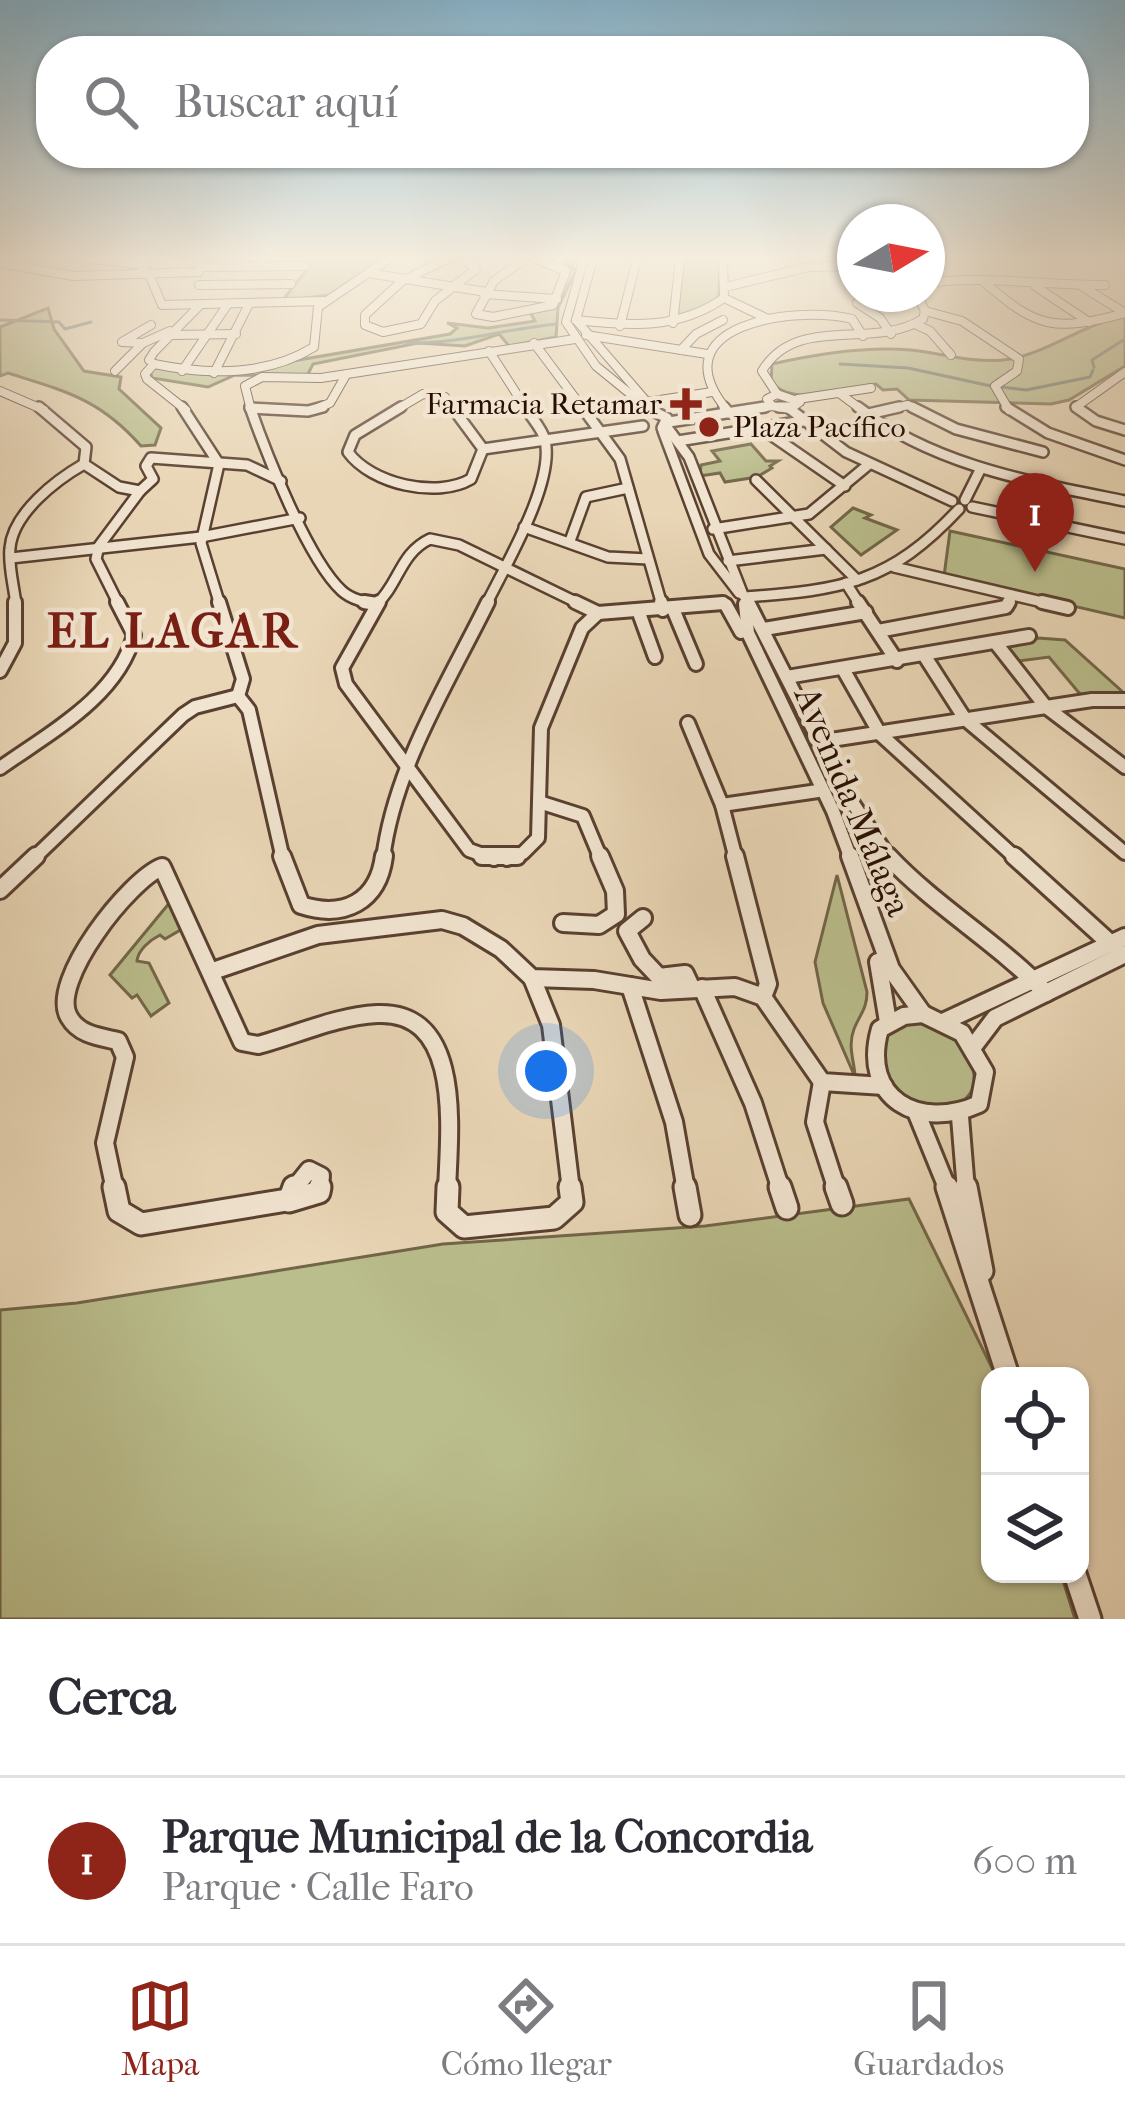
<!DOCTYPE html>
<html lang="es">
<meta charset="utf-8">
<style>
:root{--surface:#fff;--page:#f7f7f7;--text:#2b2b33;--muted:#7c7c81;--line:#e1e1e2;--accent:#8f2418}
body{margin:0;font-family:"IM FELL French Canon",serif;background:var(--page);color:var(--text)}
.controls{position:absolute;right:36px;bottom:36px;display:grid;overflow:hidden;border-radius:24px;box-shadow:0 3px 9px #0004}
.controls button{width:108px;height:108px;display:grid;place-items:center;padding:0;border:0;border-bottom:3px solid var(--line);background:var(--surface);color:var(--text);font:60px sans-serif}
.compass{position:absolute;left:837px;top:204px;width:108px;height:108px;border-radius:50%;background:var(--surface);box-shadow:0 3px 9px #0004;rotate:80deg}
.you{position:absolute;left:546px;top:1071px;width:42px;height:42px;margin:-30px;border:9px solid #fff;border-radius:50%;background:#1a73e8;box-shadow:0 0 0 18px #1a73e833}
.badge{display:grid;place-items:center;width:78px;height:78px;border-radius:50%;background:var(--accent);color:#fff;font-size:39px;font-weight:700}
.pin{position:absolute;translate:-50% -99px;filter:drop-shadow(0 3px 6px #0008)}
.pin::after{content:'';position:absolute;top:63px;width:42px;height:36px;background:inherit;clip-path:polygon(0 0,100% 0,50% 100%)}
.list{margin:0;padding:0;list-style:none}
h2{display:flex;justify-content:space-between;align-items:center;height:156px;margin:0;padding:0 48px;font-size:51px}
h2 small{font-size:39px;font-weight:400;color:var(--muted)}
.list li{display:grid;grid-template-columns:78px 1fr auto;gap:36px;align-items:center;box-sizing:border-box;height:168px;padding:0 48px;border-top:3px solid var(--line)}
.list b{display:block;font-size:45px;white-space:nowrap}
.list p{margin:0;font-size:39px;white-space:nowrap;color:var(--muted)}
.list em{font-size:39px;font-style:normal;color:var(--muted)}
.icon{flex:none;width:66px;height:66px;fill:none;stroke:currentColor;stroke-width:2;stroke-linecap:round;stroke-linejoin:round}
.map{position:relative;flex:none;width:1125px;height:1619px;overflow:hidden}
.search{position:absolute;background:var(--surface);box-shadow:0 3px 9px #0004;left:36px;right:36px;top:36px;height:132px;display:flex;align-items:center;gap:30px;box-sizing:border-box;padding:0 42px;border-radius:48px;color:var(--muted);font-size:45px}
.sheet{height:324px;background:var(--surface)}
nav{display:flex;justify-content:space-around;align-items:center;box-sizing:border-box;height:168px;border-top:3px solid var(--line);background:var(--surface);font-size:33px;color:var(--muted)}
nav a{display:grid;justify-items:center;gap:6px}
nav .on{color:var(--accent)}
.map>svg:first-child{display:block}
</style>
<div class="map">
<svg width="1125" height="1619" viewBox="0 0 1125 1619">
<rect width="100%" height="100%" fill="#e9d6b6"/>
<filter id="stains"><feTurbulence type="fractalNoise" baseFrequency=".00167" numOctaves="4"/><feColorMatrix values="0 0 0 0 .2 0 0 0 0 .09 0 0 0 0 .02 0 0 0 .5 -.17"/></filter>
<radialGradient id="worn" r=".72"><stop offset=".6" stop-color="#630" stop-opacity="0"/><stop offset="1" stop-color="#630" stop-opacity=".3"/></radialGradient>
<g fill="#babd8c" stroke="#726648" stroke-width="3">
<polygon points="315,259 383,259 329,295 282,301"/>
<polygon points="565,259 575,259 571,267 576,270 558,308 556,337 509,346 499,334 465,346 418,343 313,364 307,376 235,375 208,387 152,378 150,370 155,367 211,375 450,334 457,328 447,323 488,328 535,321 530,312 555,307 570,270"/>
<polygon points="684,259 720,259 719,296 710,305 677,316"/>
<path d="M48,308L54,329L84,371L121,377L119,389L161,428L155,445L141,446C100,399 65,391 8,373L0,376V327Z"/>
<path d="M1125,316V366L1069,400L1051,404L909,400L897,389L883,390L876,384C844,389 795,408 771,382L772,364C816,354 865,346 911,350C942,353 971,363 1003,360C1044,356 1082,324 1125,316Z"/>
<polygon points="751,444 766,461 778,461 770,466 772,468 757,477 725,482 720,473 700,476 701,465 720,461 712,451"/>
<polygon points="853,508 871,515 865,518 897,530 861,555 831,527"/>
<polygon points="950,531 1125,569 1125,618 944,576"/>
<polygon points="1038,638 1065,640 1125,694 1080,694 1049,657 1019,661 1007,646"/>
<path d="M837,875L867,992C867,1009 860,1014 854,1029C847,1047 855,1063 855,1077L823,1003L815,962Z"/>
<path d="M171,901L182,929L165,939L160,935C150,940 138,950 137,961L149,963L169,1003L151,1016L137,995L132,998L110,975Z"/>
<path d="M920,1021C952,1034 977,1048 974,1087C932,1164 823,1028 920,1021Z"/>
<polygon points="909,1199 996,1376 990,1376 990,1574 1061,1574 1075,1619 0,1619 0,1310 77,1303 443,1244 705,1226"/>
</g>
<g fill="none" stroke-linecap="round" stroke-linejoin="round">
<g stroke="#6b7569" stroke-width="3">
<polyline points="0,320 59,322 65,329 91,322"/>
<path d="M407,343C458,344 505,329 557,324"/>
<polyline points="840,364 908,368 991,386"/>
<polyline points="1094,367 1092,360 1125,339"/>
<polyline points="1001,387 1026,390 1090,377 1093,370"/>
</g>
<defs>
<g id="minor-far4">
<polyline points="91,259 146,265 139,274"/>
<polyline points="447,259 402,281 365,315 365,325 383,332 421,324 435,301 476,269 463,259"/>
<polyline points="525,259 494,281 476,314 493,317 553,305 566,271 536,259"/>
<polyline points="584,259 566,322 596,366 650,410"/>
<polyline points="0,263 73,276 199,272"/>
<polyline points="199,267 305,266"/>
<polyline points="368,273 486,292"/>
<polyline points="149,274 162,305 323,301"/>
<path d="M982,280C1037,329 1054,332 1125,313"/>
<path d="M927,283C985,275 1046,286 1105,285"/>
<polyline points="199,285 291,284"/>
<polyline points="1035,286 1089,322"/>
<polyline points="725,287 809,267 855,266"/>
<polyline points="1083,287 1125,313"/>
<polyline points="484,294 557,299"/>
<polyline points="724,298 768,319"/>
<polyline points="857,303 880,318 891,334"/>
<polyline points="925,311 962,321 1019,359 1017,371 995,386 1009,410"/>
<path d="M576,320C630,326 678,330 724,298L723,259"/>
<polyline points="576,320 647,402"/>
<polyline points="576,320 593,259"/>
<polyline points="673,323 680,259"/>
<polyline points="917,325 930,331 951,355"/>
<polyline points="620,326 637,259"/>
<polyline points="172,335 236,334"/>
<polyline points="586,335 707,354"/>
<polyline points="143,343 122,342 151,325"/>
<polyline points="534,343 584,410"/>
<polyline points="681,350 696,334 723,320"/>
<polyline points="489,351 527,410"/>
<polyline points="154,364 145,374 147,379 186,410"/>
<path d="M154,364C207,375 267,376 314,347L318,307L389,259"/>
<polyline points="154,364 149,360 154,352 200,305"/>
<polyline points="115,371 143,343 170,331"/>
<polyline points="182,371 228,304"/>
<polyline points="214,373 249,304"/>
<polyline points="0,391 44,410"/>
<polyline points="839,393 862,410"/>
<path d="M777,394L762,371C797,313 871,351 923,319L925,311L917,294"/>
<polygon points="777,394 800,402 790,409 772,406 767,399"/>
<polyline points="798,399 871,388"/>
<polyline points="647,402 712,392"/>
<polyline points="250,408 290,410"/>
<polyline points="251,410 245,386 262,377 321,378 575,339"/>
<polyline points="313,410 330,403 346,375"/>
<polyline points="396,410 423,394 445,397 455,410"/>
<path d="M727,410C657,325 793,305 852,319L863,336"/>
<polyline points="746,410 772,406"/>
<polyline points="886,410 908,405 918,410"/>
<polyline points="1080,410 1076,407 1125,372"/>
</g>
<g id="minor-far3">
<polyline points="39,407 86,447 84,464"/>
<polyline points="182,407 219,464 201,543 220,605"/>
<path d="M250,407C266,453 308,560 342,591C352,600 365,602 377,604"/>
<path d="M401,407L355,435L348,452C371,484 437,499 471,479L483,449L452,407"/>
<polyline points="582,407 620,459 662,605"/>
<polyline points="645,407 667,418 662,428"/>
<polyline points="724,407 729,413"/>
<polyline points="779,407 793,407"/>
<path d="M858,407C935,466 1032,482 1125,501"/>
<polyline points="912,407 956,429 1043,452"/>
<polyline points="1006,407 1048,433 1125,460"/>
<polyline points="1076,407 1096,421 1125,430"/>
<polyline points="250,408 308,411 323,407"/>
<polyline points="790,409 846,452 952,501"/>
<polyline points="864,415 899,407"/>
<polyline points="669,422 765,407"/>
<polyline points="666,426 689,457 743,595"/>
<polyline points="761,428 845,486"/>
<polyline points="663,431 709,554 739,593"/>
<polyline points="678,441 803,421"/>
<polyline points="483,449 643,426"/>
<polyline points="84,464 119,487 140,491 153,479 146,466 151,458 247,465 281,481"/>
<polyline points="756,480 857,580"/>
<polyline points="965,500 980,470"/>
<polyline points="972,507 1125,539"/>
<polyline points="524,527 608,557 648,559"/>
<polyline points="713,529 809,514 868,465"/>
<polyline points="570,541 586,497 628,488"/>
<polyline points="11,558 201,537 300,518"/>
<polyline points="728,561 826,549"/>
<polyline points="894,567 1055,605"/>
<polyline points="846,583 860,605"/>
<path d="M745,597C843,590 890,583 959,509"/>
<polyline points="746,599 749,605"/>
<path d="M16,605C14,586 8,566 10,548C13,513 56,480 84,464"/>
<polyline points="119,605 96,559 99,546 140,491"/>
<path d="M376,605C399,584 400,553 430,539L459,545L582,605"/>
<path d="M486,605C505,566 555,483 545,440C543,430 531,417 525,407"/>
<polyline points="707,605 723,603"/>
<polyline points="1007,605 1012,595"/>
</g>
<g id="minor-far2">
<polyline points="219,602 243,679 238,696 249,710 283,859"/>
<polyline points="364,602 377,604"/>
<polyline points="379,602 342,668 346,684 469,850 494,859"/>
<polyline points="661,602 663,610"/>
<polyline points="748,602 844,790 890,859"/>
<polyline points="858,602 897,661"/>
<polyline points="1042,602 1068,608"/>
<polyline points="745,604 748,633 833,811 851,859"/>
<polyline points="726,605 741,632"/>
<polyline points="673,609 696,664"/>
<polyline points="598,613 723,603"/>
<polyline points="639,613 655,657"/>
<polyline points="764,629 866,612"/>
<polyline points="878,631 1006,607 1009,602"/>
<polyline points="995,642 1046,707 1125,767"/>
<polyline points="924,655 965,719 1125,853"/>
<polyline points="843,669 880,734 1017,859"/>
<polyline points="0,671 15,643 15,602"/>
<polyline points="787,677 1029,636"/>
<polyline points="688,723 722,805 736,859"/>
<polyline points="818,742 1092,700 1125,700"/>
<path d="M0,768C49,733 118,697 134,635L117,602"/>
<polyline points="539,802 583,816 601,859"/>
<polyline points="722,805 818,791"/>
<polyline points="33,859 183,715 195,707 238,696"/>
<path d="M383,859C394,768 448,683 488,602"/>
<polyline points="507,859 523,853 538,838 541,728 582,628 598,613 575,602"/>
</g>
<g id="minor-far1">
<path d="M282,856L301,905C344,919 378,902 384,856"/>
<polyline points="482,856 517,856"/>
<polyline points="735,856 768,984 763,997"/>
<polyline points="850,856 891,969 923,1014"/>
<path d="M888,856C936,907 997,942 1046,993"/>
<polyline points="1014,856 1111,944"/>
<polyline points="0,890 36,856"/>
<polyline points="643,918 627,931 642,959 659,977 685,974 692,989"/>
<polyline points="563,923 599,925 616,914 615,891 600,856"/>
<polyline points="878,962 888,1022"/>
<polyline points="213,971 318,935 442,920 463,926 501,949 532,978 594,980 661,991 735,987 763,997 822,1082 884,1086"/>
<polyline points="532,978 551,1025 571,1190"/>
<polyline points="630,986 674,1122 686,1190"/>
<polyline points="702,988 753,1103 781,1190"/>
<path d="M923,1014L962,1033L985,1072L979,1104C919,1131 860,1099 880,1029L904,1016Z"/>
<polyline points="943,1022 1125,937"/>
<polyline points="973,1047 995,1018 1125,954"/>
<polyline points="822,1082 815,1122 837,1190"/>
<polyline points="917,1114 948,1190"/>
<polyline points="960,1117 966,1190"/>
<path d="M115,1190L105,1143L125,1057L118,1041C100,1037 79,1035 69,1017C48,982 130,879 162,867L242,1042L258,1045C296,1035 337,1016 377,1014C464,1010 449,1132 447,1190"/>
<polyline points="293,1190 309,1170 321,1176 319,1190"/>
</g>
<g id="minor">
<polyline points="114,1187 119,1211 141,1224 287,1200"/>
<polyline points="294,1187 289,1201 319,1192 320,1187"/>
<polyline points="448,1187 447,1212 464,1227 554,1218 572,1202 570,1187"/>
<polyline points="685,1187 690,1215"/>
<polyline points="780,1187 787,1208"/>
<polyline points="836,1187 842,1204"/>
<polyline points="947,1187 1008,1376"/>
<polyline points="966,1187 982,1271"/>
<polyline points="1075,1574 1090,1619"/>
</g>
</defs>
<use href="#minor-far4" stroke="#594030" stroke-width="10"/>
<use href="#minor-far3" stroke="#594030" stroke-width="14"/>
<use href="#minor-far2" stroke="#594030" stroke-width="18"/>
<use href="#minor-far1" stroke="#594030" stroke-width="22"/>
<use href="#minor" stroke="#594030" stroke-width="27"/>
<use href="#minor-far4" stroke="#f1e4d0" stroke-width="8"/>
<use href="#minor-far3" stroke="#f1e4d0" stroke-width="9"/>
<use href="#minor-far2" stroke="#f1e4d0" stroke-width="12"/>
<use href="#minor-far1" stroke="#f1e4d0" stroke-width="16"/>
<use href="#minor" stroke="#f1e4d0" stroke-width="21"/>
</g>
<linearGradient id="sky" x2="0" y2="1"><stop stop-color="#87b6d0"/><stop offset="0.53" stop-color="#f5edde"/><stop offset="1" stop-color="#f5edde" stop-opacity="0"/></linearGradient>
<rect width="1125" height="486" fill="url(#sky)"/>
<g fill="#8f2418" stroke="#f1e4d0" stroke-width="4.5">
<path d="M680 386h12v12h12v12h-12v12h-12v-12h-12v-12h12z"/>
<circle cx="709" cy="427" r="12"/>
</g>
<g text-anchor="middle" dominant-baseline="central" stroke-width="9" stroke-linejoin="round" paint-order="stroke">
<g font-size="30" fill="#290e03" stroke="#f1e4d0" text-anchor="end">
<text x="662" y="404">Farmacia Retamar</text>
<text x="733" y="427" text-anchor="start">Plaza Pacífico</text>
</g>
<g font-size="36" fill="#290e03" stroke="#f1e4d0">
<text transform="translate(853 801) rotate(67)">Avenida Málaga</text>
</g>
<g font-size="48" font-weight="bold" letter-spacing="3" fill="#7a1f14" stroke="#f1e4d0">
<text x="173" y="631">EL LAGAR</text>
</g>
</g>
<rect width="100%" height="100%" filter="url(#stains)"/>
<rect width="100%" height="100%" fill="url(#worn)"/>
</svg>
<div class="controls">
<button><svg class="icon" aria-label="locate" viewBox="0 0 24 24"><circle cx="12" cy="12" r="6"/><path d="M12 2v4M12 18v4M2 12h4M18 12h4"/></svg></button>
<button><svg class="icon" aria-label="layers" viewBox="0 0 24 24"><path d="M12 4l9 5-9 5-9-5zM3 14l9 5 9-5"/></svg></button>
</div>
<svg class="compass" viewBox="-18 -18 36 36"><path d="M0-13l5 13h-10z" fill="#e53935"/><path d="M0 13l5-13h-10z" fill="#7c7c81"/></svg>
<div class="you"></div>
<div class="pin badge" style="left:1035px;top:572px">1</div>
<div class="search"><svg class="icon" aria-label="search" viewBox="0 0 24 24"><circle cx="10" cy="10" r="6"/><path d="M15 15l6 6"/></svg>Buscar aquí</div>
</div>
<section class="sheet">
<h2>Cerca<small></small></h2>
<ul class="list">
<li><span class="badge">1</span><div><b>Parque Municipal de la Concordia</b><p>Parque · Calle Faro</p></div><em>600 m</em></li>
</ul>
</section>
<nav>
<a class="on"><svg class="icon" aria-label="map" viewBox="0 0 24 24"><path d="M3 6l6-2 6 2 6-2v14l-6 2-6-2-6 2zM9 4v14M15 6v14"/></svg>Mapa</a>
<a><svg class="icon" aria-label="directions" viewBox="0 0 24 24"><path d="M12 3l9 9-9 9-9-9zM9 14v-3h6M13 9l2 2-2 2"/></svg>Cómo llegar</a>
<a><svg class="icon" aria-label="saved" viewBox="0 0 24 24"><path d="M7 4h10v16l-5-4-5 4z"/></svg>Guardados</a>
</nav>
